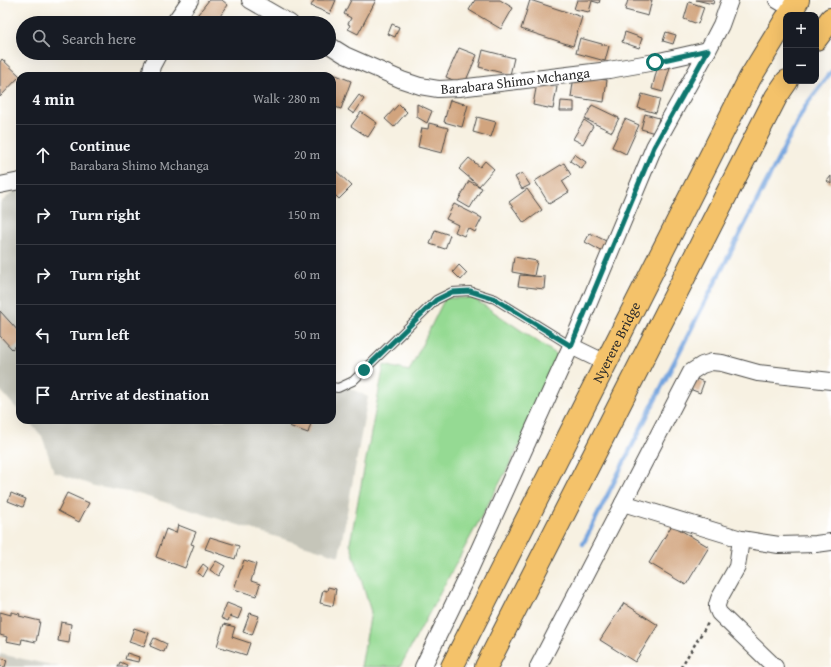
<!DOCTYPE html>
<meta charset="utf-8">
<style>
:root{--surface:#171b24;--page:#20242c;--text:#f1f3f6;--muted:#9ea1a6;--line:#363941}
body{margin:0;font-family:"Gentium Book Plus",serif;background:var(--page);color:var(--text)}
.controls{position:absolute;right:12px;top:12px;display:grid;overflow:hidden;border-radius:8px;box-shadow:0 4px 16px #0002}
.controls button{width:36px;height:36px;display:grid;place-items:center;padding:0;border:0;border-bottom:1px solid var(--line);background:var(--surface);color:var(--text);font:20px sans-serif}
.stop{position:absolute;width:12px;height:12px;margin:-9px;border:3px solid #0f766e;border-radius:50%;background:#fff}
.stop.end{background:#0f766e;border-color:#fff;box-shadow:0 1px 4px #0008}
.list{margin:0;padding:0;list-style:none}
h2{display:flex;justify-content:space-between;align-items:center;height:52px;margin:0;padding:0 16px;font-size:17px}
h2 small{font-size:13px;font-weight:400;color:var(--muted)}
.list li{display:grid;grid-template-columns:26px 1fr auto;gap:12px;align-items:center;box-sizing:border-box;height:60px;padding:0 16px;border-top:1px solid var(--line)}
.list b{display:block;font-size:15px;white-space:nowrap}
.list p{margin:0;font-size:13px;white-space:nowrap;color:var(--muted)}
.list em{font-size:13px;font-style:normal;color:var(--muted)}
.icon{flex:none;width:22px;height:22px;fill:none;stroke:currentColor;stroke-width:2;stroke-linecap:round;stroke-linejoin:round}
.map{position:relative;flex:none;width:831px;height:667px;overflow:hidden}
.search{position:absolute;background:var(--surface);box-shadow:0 4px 16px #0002;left:16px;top:16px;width:320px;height:44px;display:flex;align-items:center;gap:10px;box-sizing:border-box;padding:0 14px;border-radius:22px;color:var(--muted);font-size:15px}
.panel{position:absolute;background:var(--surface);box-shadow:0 4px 16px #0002;left:16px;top:72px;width:320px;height:352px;border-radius:12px}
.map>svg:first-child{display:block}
</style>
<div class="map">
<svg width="831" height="667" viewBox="0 0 831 667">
<rect width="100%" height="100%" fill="#fff"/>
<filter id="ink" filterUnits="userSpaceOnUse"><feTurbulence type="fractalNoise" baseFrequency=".025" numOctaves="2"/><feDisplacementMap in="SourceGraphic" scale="8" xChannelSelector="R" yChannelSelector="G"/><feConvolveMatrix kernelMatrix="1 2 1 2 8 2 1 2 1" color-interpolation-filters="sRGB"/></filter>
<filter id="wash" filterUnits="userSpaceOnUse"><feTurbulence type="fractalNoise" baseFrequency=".012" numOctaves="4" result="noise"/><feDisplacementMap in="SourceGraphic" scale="16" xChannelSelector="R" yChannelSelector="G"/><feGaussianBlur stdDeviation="0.9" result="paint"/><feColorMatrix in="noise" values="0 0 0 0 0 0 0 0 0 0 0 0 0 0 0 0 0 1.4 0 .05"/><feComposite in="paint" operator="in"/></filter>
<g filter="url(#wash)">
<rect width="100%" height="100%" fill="#f7f1e2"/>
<g fill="#c5c5b9">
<polygon points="17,189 20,191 20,412 0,390 0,203"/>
<polygon points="332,379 368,397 339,556 138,494 94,486 54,472 42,436 27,420 332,420"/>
<polygon points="0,654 60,667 0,667"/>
</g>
<polygon fill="#95da93" stroke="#60825f" points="445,298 473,298 559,356 557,377 400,667 361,667 371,612 350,543 384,365 409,371"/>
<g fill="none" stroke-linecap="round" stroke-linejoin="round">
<polyline stroke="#74a4de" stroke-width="4.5" points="583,544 664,382 806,105 831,72"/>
</g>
<g id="blocks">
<g fill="#d1a47e">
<polygon points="209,0 222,0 228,5 215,23 191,23"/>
<polygon points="314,0 336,0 330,14 311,6"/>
<polygon points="351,0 376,0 358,34 348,29 350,25 348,24 351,18 344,14"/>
<polygon points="475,0 500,0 513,8 501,29 469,10"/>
<polygon points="530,0 582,17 573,46 521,29"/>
<polygon points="577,0 600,0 599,3 592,1 589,12 574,9"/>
<polygon points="628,0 652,0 648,16 625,10"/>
<polygon points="696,0 714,0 713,4"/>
<polygon points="689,2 704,7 698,24 684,19"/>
<polygon points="392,24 399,27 395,37 388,34"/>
<polygon points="625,32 642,38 639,48 622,42"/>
<polygon points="666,32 676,35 673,44 663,41"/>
<polygon points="580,38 609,46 605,61 576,53"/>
<polygon points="459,48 477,55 464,85 446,77"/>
<polygon points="483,50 514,58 510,75 479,67"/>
<polygon points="2,59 20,76 0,97 0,62"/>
<polygon points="658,65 670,67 663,92 652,89"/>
<polygon points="326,71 351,81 341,109 332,106 332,76 324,76"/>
<polygon points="574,76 607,80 604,102 571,97"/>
<polygon points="537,83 557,87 553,109 533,105"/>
<polygon points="642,94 660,99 656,113 638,108"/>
<polygon points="359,95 364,99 354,114 348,110"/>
<polygon points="450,100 468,105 462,127 444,122"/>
<polygon points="561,101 574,102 574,111 560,111"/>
<polygon points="399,104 407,112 394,127 385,119"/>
<polygon points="417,104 432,111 427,123 417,117"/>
<polygon points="592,105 619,118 612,132 585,119"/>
<polygon points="361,112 377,123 368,137 351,126"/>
<polygon points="645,114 659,118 655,133 641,129"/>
<polygon points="477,117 496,122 491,137 473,132"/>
<polygon points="625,119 639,125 626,154 612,147"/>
<polygon points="584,120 593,126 583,144 573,139"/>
<polygon points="429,123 448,128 442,153 418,147 422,128 428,129"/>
<polygon points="574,154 586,162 582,169 570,161"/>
<polygon points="469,158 480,167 485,161 494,169 479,186 459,169"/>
<polygon points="564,163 571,175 562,181 569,192 549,204 535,181"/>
<polygon points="332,167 352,186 339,199 332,192"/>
<polygon points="522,173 530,185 522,189 515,177"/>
<polygon points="831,176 831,184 827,181"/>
<polygon points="469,181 482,188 470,208 458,201"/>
<polygon points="527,189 542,210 524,223 509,202"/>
<polygon points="454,204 482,218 475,232 468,228 464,236 455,232 458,225 446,219"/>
<polygon points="435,230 450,235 445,249 430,244"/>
<polygon points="590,233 608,242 603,252 585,242"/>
<polygon points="514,257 537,261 534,276 512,272"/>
<polygon points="459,265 467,273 461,280 453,272"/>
<polygon points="520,275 545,277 544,289 518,286"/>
<polygon points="0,311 20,333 20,343 12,349 0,336"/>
<polygon points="692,377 704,382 700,393 687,388"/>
<polygon points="291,420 312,420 308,433 289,426"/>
<polygon points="11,493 26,499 23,507 8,501"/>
<polygon points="67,493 89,503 79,522 58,511"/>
<polygon points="178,525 196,532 191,544 194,545 185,568 156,557 166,529 176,533"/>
<polygon points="672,525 709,547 686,585 649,563"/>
<polygon points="210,537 239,546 235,559 205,549"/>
<polygon points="244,560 256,564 251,581 260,584 256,596 234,589"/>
<polygon points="216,561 225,566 219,576 210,570"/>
<polygon points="203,564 208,568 203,577 197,573"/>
<polygon points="328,587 336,589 333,606 320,603 323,590 327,591"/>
<polygon points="227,603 242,609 238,619 230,616 228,621 221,618"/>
<polygon points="624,603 658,625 635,662 600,640"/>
<polygon points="0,612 11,615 11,612 20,614 19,616 40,621 36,642 22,639 21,644 6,641 7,637 0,635"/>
<polygon points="250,613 259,616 252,635 243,632"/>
<polygon points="61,622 71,624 69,643 58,641"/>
<polygon points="224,624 235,627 232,637 250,643 246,655 217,646"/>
<polygon points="134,628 149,633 144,647 129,642"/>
<polygon points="154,638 167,644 164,652 150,646"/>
<polygon points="127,653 139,657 138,662 125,659"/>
<polygon points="0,658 7,660 5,667 0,666"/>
<polygon points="120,662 127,665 126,667 118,667"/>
</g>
</g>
</g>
<g filter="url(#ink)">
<use href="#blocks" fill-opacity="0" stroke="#4a4946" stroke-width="1"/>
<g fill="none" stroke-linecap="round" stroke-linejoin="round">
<defs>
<polyline id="service" points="332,387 338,388 353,381 436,300 452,292 470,291 495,299 571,346"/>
<g id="minor">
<polyline points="250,0 290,23"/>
<polyline points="777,0 792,9"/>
<polyline points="174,23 190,0"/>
<path id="s1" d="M329,45L345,55L402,80L420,86L438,89L459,88L609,70L655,62L708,50"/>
<polyline points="150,76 152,66 159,53"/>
<polyline points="0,185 20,181"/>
<polyline points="571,346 606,363"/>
<polyline points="623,503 741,539 779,545 816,544 831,542"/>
<polyline points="741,539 737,567 719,599 717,605 717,608 719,613 775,667"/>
<polyline points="423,667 467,576 571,346 654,147 708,50 721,25 730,0"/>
<polyline points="538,667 691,372 702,365 712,362 722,363 758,373 831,381"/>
</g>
<g id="primary">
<polyline points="789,15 798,0"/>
<polyline points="816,39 831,19"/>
<path id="s2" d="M452,667L750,78L786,19"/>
<polyline points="486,667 776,97 787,81"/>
</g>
</defs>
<use href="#service" stroke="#4a4946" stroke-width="10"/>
<use href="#minor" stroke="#4a4946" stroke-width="18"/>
<use href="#primary" stroke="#4a4946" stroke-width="24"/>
<polyline stroke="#4a4946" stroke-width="2.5" stroke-dasharray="3 3" stroke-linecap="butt" points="681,667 708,623"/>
<use href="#service" stroke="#fff" stroke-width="8"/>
<use href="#minor" stroke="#fff" stroke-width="16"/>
<use href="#primary" stroke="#f4c26a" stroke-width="22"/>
</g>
</g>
<g fill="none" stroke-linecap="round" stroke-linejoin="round" filter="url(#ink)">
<polyline stroke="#0f766e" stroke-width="5" points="364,370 436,300 452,292 470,291 495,299 571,346 654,147 708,50 655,62"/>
</g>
<g text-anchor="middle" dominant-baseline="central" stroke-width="3" stroke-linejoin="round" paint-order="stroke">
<g font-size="14" fill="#2b2b2b" stroke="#fff">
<text stroke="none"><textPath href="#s1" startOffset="196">Barabara Shimo Mchanga</textPath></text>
<text stroke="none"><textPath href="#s2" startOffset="364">Nyerere Bridge</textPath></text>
</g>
</g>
</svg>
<div class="controls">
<button>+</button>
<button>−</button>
</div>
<div class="stop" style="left:655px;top:62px"></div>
<div class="stop end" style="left:364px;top:370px"></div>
<div class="search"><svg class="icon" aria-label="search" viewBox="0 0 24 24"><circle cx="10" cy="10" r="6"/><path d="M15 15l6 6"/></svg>Search here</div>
<section class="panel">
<h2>4 min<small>Walk · 280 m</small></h2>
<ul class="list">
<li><svg class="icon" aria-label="ahead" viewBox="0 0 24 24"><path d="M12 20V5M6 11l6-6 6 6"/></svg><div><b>Continue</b><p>Barabara Shimo Mchanga</p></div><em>20 m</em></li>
<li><svg class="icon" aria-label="right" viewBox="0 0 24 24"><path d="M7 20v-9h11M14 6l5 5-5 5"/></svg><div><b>Turn right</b></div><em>150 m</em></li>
<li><svg class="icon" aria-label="right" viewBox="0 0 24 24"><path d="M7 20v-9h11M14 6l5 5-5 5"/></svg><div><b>Turn right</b></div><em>60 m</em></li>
<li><svg class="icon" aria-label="left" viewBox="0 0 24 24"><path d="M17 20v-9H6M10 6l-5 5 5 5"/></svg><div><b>Turn left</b></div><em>50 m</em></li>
<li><svg class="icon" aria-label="arrive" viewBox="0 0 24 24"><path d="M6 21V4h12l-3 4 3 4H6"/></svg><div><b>Arrive at destination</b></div></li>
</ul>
</section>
</div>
